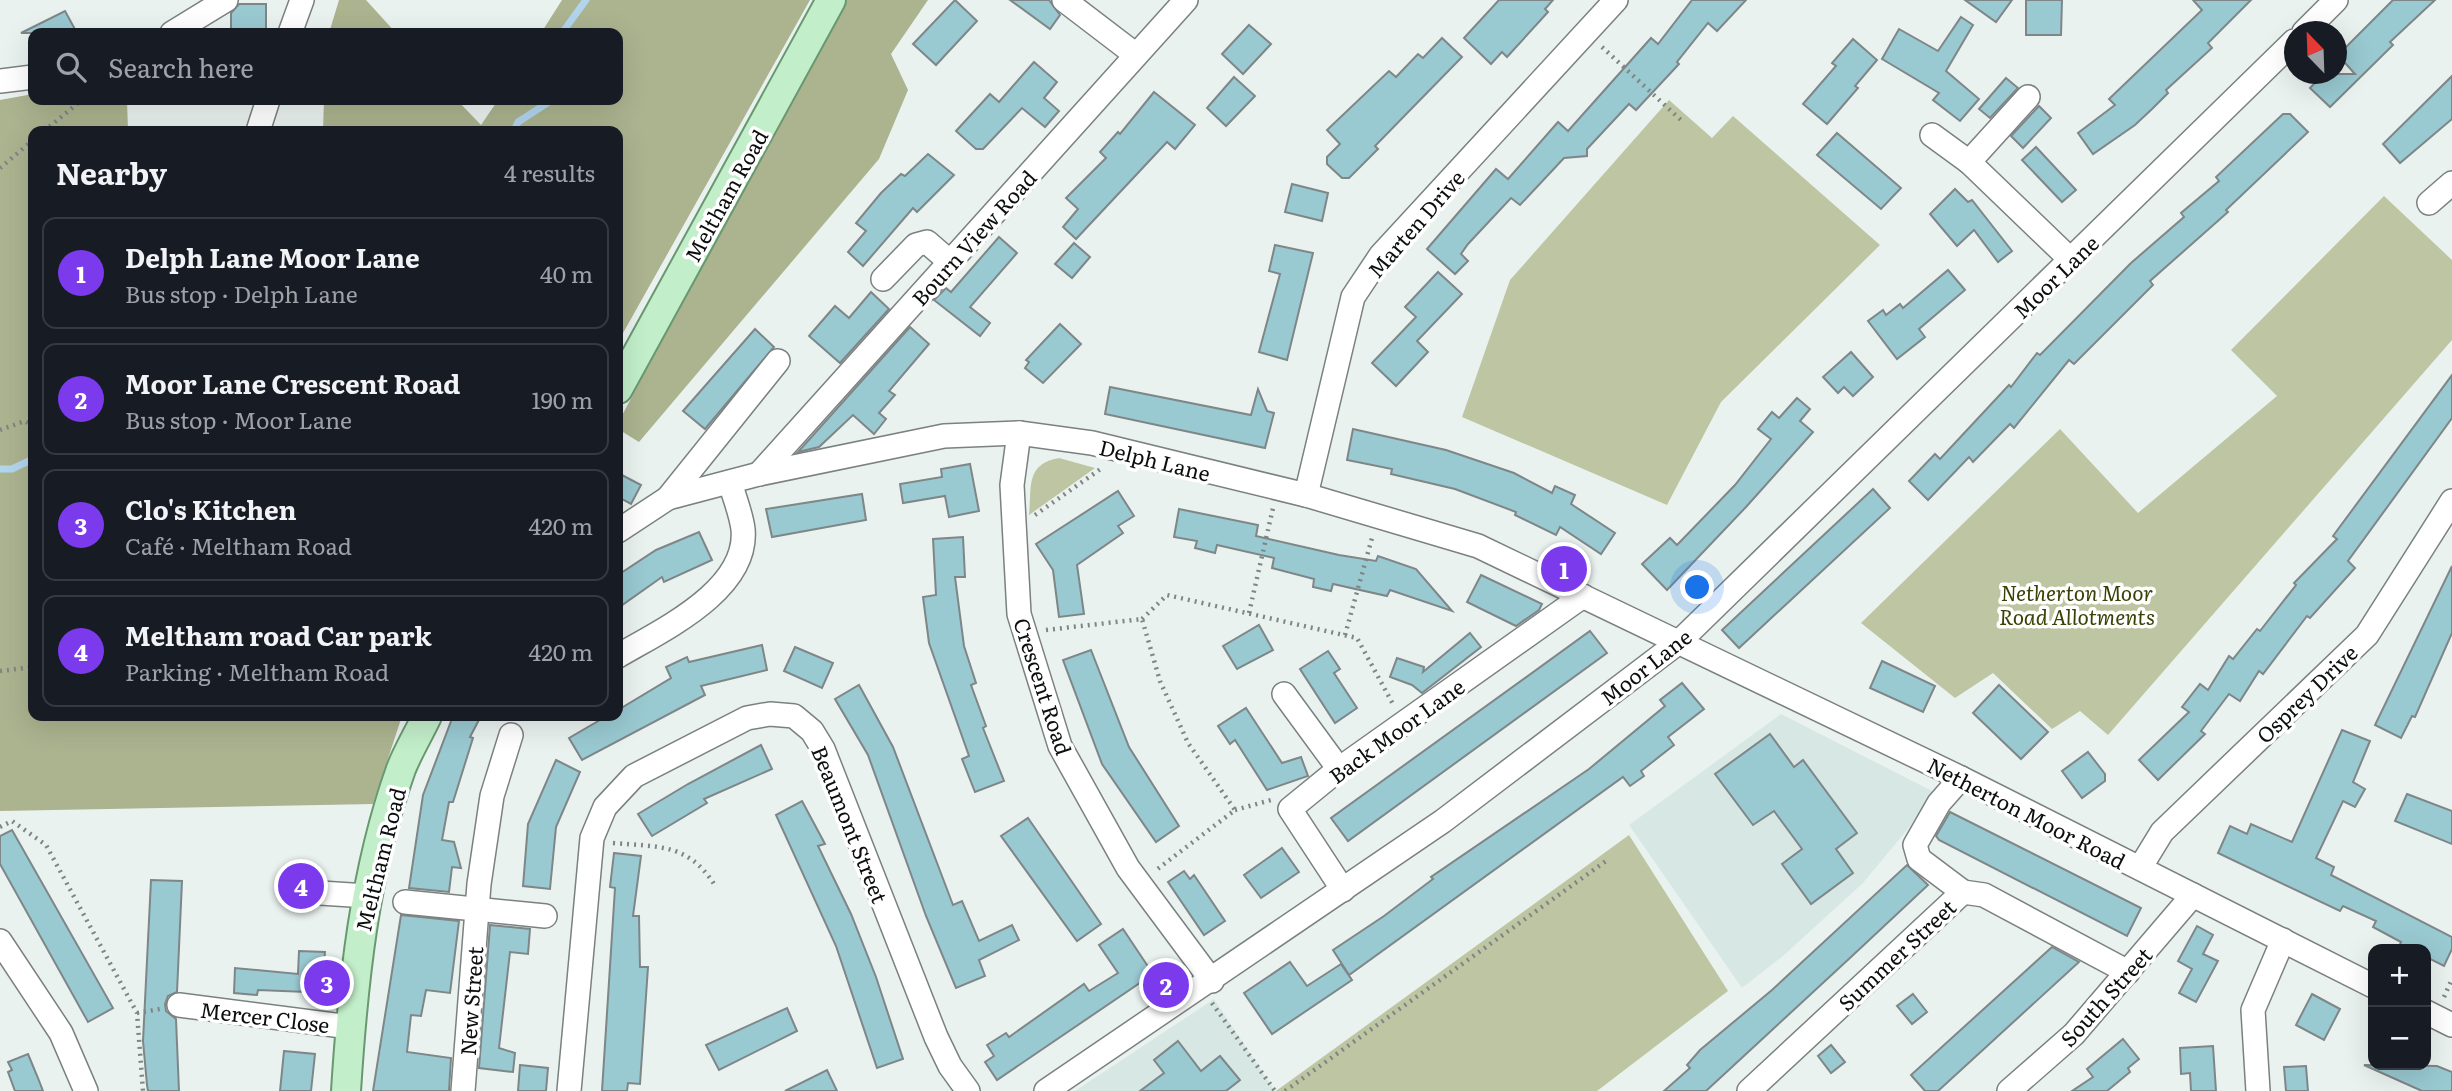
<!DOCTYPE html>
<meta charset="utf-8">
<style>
:root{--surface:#171b24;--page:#242831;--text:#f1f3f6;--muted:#9ea1a6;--line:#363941;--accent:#7c3aed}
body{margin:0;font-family:Literata,serif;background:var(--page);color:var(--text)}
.controls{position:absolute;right:21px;bottom:21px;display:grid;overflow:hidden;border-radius:14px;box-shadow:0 7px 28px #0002}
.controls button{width:63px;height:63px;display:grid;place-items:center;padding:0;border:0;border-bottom:2px solid var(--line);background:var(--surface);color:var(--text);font:35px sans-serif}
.compass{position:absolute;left:2284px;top:21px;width:63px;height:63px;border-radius:50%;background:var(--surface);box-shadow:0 7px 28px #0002;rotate:337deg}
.you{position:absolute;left:1698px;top:588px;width:24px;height:24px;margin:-18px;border:5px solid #fff;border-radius:50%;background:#1a73e8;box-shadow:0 0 0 10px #1a73e833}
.badge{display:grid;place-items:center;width:46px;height:46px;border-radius:50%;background:var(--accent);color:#fff;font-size:23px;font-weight:700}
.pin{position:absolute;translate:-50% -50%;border:4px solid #fff;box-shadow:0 2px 7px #0006}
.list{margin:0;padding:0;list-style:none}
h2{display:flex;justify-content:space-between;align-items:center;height:91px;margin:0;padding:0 28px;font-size:30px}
h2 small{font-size:23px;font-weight:400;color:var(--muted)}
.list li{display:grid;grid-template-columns:46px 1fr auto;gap:21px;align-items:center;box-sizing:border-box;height:112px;margin:0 14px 14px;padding:0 14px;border:2px solid var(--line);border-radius:14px}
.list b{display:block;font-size:26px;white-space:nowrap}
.list p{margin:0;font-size:23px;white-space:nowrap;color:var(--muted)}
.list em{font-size:23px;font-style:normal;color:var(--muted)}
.icon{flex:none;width:38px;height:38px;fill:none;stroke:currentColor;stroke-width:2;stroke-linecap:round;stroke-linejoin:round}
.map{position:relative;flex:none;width:2452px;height:1091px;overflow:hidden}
.search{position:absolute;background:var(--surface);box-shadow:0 7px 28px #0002;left:28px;top:28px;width:595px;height:77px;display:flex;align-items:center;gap:18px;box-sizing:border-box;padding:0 24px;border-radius:14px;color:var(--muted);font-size:26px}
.panel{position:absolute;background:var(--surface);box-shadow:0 7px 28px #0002;left:28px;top:126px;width:595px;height:595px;border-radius:14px}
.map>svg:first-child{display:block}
</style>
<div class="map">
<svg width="2452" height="1091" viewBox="0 0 2452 1091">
<rect width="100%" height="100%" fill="#eaf2f0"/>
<g fill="#d7e8e4">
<polygon points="1781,714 1934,792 1907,830 1863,883 1783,956 1742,988 1629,825"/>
<polygon points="1214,999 1275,1091 1075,1091"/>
</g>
<g fill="#bdc5a2">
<polygon points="1669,100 1712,138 1733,116 1880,245 1721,402 1667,505 1462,417 1510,280"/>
<polygon points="2384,196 2452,260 2452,340 2108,735 2080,711 2052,729 1993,673 1955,698 1861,623 2060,429 2138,513 2277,396 2231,350"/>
<path d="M1059,458L1095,468L1029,515C1032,487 1025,464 1059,458Z"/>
<polygon points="1629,835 1728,991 1597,1091 1276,1091"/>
</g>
<g fill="#abb38f">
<polygon points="339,0 366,0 396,33 329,33"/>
<polygon points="562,0 810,0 618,342 618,131 323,131 324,100 457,100 481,125 498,100 618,100 618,33 541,33"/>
<polygon points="843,0 928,0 891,54 908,90 879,159 639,442 618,429 618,423"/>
<polygon points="33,94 33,100 127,100 128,131 33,131 33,716 402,716 373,804 0,811 0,100"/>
</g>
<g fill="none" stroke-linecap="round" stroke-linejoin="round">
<g stroke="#b2d5ee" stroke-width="7">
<polyline points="562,33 586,0"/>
<polyline points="514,131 518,122 552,100"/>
<polyline points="0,469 12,469 33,459"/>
</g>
</g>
<g fill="#99c9d1" stroke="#7f8688" stroke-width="2">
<polygon points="955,0 977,21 936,65 913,44"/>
<polygon points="1010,0 1049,0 1060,15 1050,29"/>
<polygon points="1499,0 1553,0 1545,9 1548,12 1507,57 1502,52 1491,64 1464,38"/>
<polygon points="1692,0 1746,0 1717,31 1708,23 1677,62 1679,64 1636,110 1629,104 1587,149 1587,156 1564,158 1520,205 1511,198 1468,244 1461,254 1468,261 1455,274 1427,249 1496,169 1508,179 1558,122 1568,131 1651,38 1658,44"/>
<polygon points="1965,0 2012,0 1996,22"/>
<polygon points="2026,0 2062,0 2061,35 2026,35"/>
<polygon points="2193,0 2251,0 2208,43 2212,48 2166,90 2168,93 2152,109 2135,125 2093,154 2078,133 2115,105 2109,99 2202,10"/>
<polygon points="2393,0 2435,0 2390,42 2393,45 2330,107 2310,88 2323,74 2355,74 2338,55"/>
<polygon points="239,4 266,4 266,29 231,30 231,13"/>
<polygon points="65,11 77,33 21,33"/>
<polygon points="1961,17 1973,25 1946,71 1979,99 1960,121 1933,100 1939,93 1882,59 1899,29 1938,51"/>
<polygon points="1249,25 1271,44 1243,74 1222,54"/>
<polygon points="1442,38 1462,57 1375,146 1378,149 1349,178 1342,178 1327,164 1327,157 1340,144 1327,130 1389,71 1396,77 1418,54 1423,58"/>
<polygon points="1853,39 1877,60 1855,86 1858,88 1827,124 1803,104 1836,66 1832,63"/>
<polygon points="1034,62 1057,82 1044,98 1059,111 1045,127 1022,108 983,149 976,149 956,131 990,94 999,102"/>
<polygon points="2452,76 2452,119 2400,163 2383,144"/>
<polygon points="1234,77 1255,96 1226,126 1207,108"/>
<polygon points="2006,78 2018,88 1990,118 1979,109"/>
<polygon points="1154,92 1195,125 1175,149 1167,142 1076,239 1063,227 1078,209 1066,198 1106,158 1100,152 1118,132 1120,134"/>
<polygon points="2039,106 2051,118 2023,148 2011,136"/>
<polygon points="2283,114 2290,114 2308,132 2226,210 2228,212 2150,281 2153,285 2074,364 2069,360 2014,428 2010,424 1973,462 1969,457 1928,500 1909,481 1935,454 1940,459 2009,385 2011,387 2037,353 2040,355 2131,263 2184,217 2181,213 2219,181 2216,177"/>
<polygon points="1837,133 1901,188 1881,209 1817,155"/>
<polygon points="2036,147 2076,190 2062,202 2022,160"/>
<polygon points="928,154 954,175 917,212 913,208 863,266 848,252 866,231 856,223 881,193 901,174 905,176"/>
<polygon points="1292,184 1328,193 1322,221 1285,212"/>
<polygon points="1955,189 1968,202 1972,200 2012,251 1998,262 1974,230 1957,246 1930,214"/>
<polygon points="999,237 1017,253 970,307 990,323 980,336 934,300 946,288 951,292"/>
<polygon points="1074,243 1090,257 1072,278 1055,264"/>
<polygon points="1275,245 1313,253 1287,360 1259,352 1280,274 1269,271"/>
<polygon points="1948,270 1965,290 1919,329 1925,337 1897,359 1868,321 1883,310 1886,315 1900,304 1903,308"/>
<polygon points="1438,272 1462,294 1417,341 1428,352 1396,386 1372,363 1416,317 1405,307"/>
<polygon points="871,292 889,309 840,363 809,336 835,306 849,318"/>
<polygon points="1060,324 1081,344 1043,383 1025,368 1029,362 1026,360"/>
<polygon points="910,327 929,344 889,391 895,395 879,413 886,419 874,434 853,415 819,447 798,452"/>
<polygon points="755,329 774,347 705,429 683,411"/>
<polygon points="1851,352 1873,377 1853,396 1844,387 1838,393 1823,377"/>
<polygon points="2452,375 2452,418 2348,561 2355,568 2310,618 2307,616 2263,674 2259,671 2240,701 2229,694 2201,731 2205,734 2158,780 2139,760 2189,712 2182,707 2200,684 2208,690 2229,656 2233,659 2257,629 2260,631 2296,585 2294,583 2337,539 2333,536"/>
<polygon points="1110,387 1251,415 1258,389 1267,411 1274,413 1265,448 1105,414"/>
<polygon points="1797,398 1810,409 1800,421 1813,432 1746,507 1667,590 1642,564 1670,538 1677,545 1735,485 1771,439 1758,429 1772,412 1779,418"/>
<polygon points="1353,429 1446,450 1514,473 1552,493 1555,486 1575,495 1571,504 1615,533 1601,554 1560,527 1556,535 1515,515 1516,512 1455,489 1391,474 1392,469 1347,460"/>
<polygon points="970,464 979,511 949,517 945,496 903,503 900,484 942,477 941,469"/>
<polygon points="618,473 641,485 631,504 618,497"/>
<polygon points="1873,489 1890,508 1739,648 1722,630"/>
<polygon points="1118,491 1134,516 1118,526 1123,533 1077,565 1084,614 1059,617 1053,570 1036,544"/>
<polygon points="862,494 866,520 772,537 766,509"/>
<polygon points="1179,509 1258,525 1256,536 1339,555 1376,561 1378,556 1416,569 1452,611 1390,590 1387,596 1333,584 1331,591 1313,587 1314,579 1272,568 1274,558 1217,545 1215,553 1195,548 1197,541 1174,537"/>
<polygon points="699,532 712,560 664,582 662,577 618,608 618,575 656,550"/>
<polygon points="963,537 965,577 955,577 964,646 976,683 971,685 986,726 983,728 1004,781 975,792 962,759 969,756 929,643 923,597 936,595 933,539"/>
<polygon points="2452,566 2452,633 2415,717 2412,716 2401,738 2375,725"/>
<polygon points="1481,575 1542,604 1539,610 1516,626 1467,602"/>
<polygon points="1259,625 1273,650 1237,669 1223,646"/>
<polygon points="1590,631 1607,653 1348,841 1331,818"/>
<polygon points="1470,633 1481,647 1422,693 1412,685 1390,677 1397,658 1424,667 1423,672"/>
<polygon points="762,645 767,670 701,686 705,695 582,760 569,738 607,716 618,716 618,710 671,678 666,667 687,657 689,662"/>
<polygon points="795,647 833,663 822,688 784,671"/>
<polygon points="1091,650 1129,747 1179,826 1156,842 1102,764 1063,660"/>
<polygon points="1328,651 1340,669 1334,673 1357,708 1335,723 1300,669"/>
<polygon points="1882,661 1935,686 1923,712 1870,688"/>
<polygon points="1682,683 1704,709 1668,737 1674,745 1641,771 1644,776 1630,786 1623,777 1349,975 1333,950 1384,916 1433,879 1431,877 1589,769 1665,706 1660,700"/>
<polygon points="859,685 893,747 953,905 962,901 979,941 1012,925 1019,940 979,960 985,976 956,988 926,916 868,755 835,699"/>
<polygon points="1999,685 2048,732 2021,759 1973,713"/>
<polygon points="1246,708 1282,763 1301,757 1308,776 1267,790 1235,740 1230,744 1218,726"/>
<polygon points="453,716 481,716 470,737 473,738 453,802 449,802 442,840 454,842 461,868 452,867 449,892 409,888 423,795"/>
<polygon points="2342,730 2370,741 2353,782 2365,789 2355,807 2343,801 2316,858 2334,867 2331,875 2452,937 2452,949 2444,966 2426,957 2426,949 2398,949 2401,942 2373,927 2376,921 2343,906 2340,911 2218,853 2230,826 2247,834 2251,824 2292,842"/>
<polygon points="1770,734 1794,767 1803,760 1857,833 1836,849 1853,873 1811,904 1782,864 1802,849 1774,811 1753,825 1715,774"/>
<polygon points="761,745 772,769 704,799 707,803 652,836 638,814 688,784"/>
<polygon points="2088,752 2105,774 2105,781 2082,798 2062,771"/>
<polygon points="556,760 580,772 556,827 550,889 523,886 528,824"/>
<polygon points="2407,794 2452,811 2452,844 2395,821"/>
<polygon points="802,801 825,844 818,846 851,914 876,977 903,1059 877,1068 836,946 776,815"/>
<polygon points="1950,812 2141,908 2127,936 1939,840 1936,836"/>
<polygon points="1028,818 1101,924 1077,941 1001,836"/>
<polygon points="12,830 113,1008 88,1022 0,864 0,836"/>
<polygon points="1282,848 1299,872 1261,898 1244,875"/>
<polygon points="614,853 641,856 633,916 639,916 640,967 648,967 640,1084 628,1083 627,1091 602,1091 615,888 610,887"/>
<polygon points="1907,865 1928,885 1851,957 1706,1091 1664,1091 1690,1068 1687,1065 1700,1050 1772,990"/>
<polygon points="1184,871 1190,879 1194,875 1225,921 1204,935 1168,882"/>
<polygon points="151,880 182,881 177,992 168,996 165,1004 166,1011 176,1019 179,1091 148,1091 147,1085 143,1041"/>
<polygon points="401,915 459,921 450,993 426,990 421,1016 411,1015 407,1052 451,1058 449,1091 373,1091"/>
<polygon points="490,925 530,929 528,954 510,952 499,1048 515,1053 513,1072 479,1068"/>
<polygon points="2197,926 2213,935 2203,954 2218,961 2196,1002 2179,993 2192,969 2178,961"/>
<polygon points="1123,929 1153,974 997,1080 985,1062 994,1056 987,1045 1006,1033 1009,1037 1084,984 1089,991 1118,973 1099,945"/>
<polygon points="2052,947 2079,962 1938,1091 1925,1091 1911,1075"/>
<polygon points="299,951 325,952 323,972 332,973 331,993 258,990 257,995 234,993 235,968 298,974"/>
<polygon points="1290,962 1307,986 1341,964 1352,980 1272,1034 1244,993"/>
<polygon points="1913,994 1927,1012 1912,1024 1897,1006"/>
<polygon points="2312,994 2340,1009 2324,1040 2296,1025"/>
<polygon points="787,1008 797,1031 719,1070 706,1045"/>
<polygon points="2123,1039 2139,1059 2128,1068 2130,1072 2107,1091 2072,1091 2093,1077 2087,1069"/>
<polygon points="1178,1041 1201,1071 1220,1056 1240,1080 1226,1091 1140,1091 1164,1073 1154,1060"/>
<polygon points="1831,1045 1845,1062 1831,1073 1818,1056"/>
<polygon points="2213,1046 2216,1091 2191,1091 2190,1073 2181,1074 2180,1048"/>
<polygon points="284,1051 315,1054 311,1091 280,1091"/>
<polygon points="28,1054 38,1078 43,1091 15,1091 8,1072 12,1070 8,1062"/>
<polygon points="520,1065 548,1068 546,1091 518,1091"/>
<polygon points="2364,1065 2437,1066 2452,1072 2452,1091 2422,1091"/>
<polygon points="2306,1066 2308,1091 2286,1091 2284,1067"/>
<polygon points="827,1070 837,1091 785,1091"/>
</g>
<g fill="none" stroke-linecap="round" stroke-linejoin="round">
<defs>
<g id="minor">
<polyline points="1064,0 1136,55"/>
<polyline points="2304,32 2336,0"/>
<polyline points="172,33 226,0"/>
<polyline points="290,33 302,0"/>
<polyline points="0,81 33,77"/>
<polyline points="258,131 268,100"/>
<polyline points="1932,135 1969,162 2071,260"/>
<polyline points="1969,162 2028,97"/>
<polyline points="2429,203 2452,183"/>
<polyline points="883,279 916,245 927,242 950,262"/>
<polyline points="1019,433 1012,485 1019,614 1060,746 1128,868 1212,981"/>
<polyline points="759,474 1186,0"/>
<polyline points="1306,495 1353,297 1381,255 1616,0"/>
<polyline points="668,498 778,361"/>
<polyline points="618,531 668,498 759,474 944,436 1019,433 1092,443 1306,495 1478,546 1961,778 2373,986"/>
<path d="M618,656C662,630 749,590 743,529C741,513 734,497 730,482"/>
<polyline points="1284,694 1339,769"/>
<polyline points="2140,868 2162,832 2367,635 2452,501"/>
<polyline points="1343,890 1290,809 1339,769 1583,596"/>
<polyline points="305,892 367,896"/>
<polyline points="1963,892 1984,895 2128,972"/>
<polyline points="405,902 545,916"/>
<polyline points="0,941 61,1033 86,1091"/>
<polyline points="179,1005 350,1027"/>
<polyline points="2426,1012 2452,1025"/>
<polyline points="463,1091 479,884 492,796 511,735"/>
<polyline points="569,1091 592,838 605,807 634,776 747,718 770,714 794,716 812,731 823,749 936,1037 950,1066 968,1091"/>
<polyline points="1046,1091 1443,821 1679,642 2294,41"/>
<polyline points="1749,1091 1963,892 1919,859 1915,845 1939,803 1961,778"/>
<polyline points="2009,1091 2074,1034 2193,895"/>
<polyline points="2258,1091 2253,1010 2283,940"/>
</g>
<g id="major">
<polyline points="618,389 831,0"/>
<path d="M346,1091C353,982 364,873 401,769C408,751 419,733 427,716"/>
</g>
</defs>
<use href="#minor" stroke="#7a817f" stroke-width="26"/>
<use href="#major" stroke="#689870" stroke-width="32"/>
<g stroke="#808584" stroke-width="4.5" stroke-dasharray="2 5" stroke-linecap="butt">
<polyline points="1602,47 1682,121"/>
<polyline points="44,131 77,104 76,100"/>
<polyline points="0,168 33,140"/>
<polyline points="0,430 25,421 33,426"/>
<polyline points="1035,515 1102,468"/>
<polyline points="1249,613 1273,508"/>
<polyline points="1142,619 1167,595 1357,638 1394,706"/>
<polyline points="1046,630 1142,619 1160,681 1188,743 1235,810 1155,871"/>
<polyline points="1345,635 1372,538"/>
<polyline points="0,671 33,667"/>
<polyline points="1235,810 1271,800"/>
<polyline points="0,827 12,821 46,845 137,1013 143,1091"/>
<path d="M613,843C657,847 688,843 714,884"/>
<polyline points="2444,997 2452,979"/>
<polyline points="1212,1003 1275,1091"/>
<polyline points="137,1013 160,1009"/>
<polyline points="1285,1091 1606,861"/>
</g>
<use href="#minor" stroke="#fff" stroke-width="23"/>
<use href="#major" stroke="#c2eec9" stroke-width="28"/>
</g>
<g text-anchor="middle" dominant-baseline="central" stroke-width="7" stroke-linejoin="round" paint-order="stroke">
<g font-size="21" fill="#0c0e0e" stroke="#fff">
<text transform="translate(725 195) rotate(-61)">Meltham Road</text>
<text transform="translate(1415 223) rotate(-49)">Marten Drive</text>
<text transform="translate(973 237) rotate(-48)">Bourn View Road</text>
<text transform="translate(2055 276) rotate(-44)">Moor Lane</text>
<text transform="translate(1155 459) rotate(14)">Delph Lane</text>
<text transform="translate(1645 666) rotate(-38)">Moor Lane</text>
<text transform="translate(1044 686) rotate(72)">Crescent Road</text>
<text transform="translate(2306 693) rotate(-44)">Osprey Drive</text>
<text transform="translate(1396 730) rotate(-36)">Back Moor Lane</text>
<text transform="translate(2027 812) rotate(27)">Netherton Moor Road</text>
<text transform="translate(851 824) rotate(68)">Beaumont Street</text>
<text transform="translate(379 859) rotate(-76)">Meltham Road</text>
<text transform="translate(1896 954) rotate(-43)">Summer Street</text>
<text transform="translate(2105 996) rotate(-48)">South Street</text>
<text transform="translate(470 1001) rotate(-86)">New Street</text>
<text transform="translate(265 1016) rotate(7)">Mercer Close</text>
</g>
<g font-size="21" font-style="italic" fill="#394204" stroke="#fff">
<text x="2077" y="591">Netherton Moor<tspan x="2077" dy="24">Road Allotments</tspan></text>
</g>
</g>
</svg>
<div class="controls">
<button>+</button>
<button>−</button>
</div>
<svg class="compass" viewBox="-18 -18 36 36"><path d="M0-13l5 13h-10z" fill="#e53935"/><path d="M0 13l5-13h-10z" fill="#9ea1a6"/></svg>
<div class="you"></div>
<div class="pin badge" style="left:1564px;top:569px">1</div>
<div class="pin badge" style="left:1166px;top:985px">2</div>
<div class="pin badge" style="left:327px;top:983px">3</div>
<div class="pin badge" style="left:301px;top:886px">4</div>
<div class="search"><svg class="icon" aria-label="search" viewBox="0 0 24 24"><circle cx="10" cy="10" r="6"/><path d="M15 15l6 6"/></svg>Search here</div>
<section class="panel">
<h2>Nearby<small>4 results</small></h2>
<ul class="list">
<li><span class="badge">1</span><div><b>Delph Lane Moor Lane</b><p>Bus stop · Delph Lane</p></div><em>40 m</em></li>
<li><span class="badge">2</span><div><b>Moor Lane Crescent Road</b><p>Bus stop · Moor Lane</p></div><em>190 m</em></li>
<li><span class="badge">3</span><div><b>Clo's Kitchen</b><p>Café · Meltham Road</p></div><em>420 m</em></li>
<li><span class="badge">4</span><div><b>Meltham road Car park</b><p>Parking · Meltham Road</p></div><em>420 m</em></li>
</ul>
</section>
</div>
